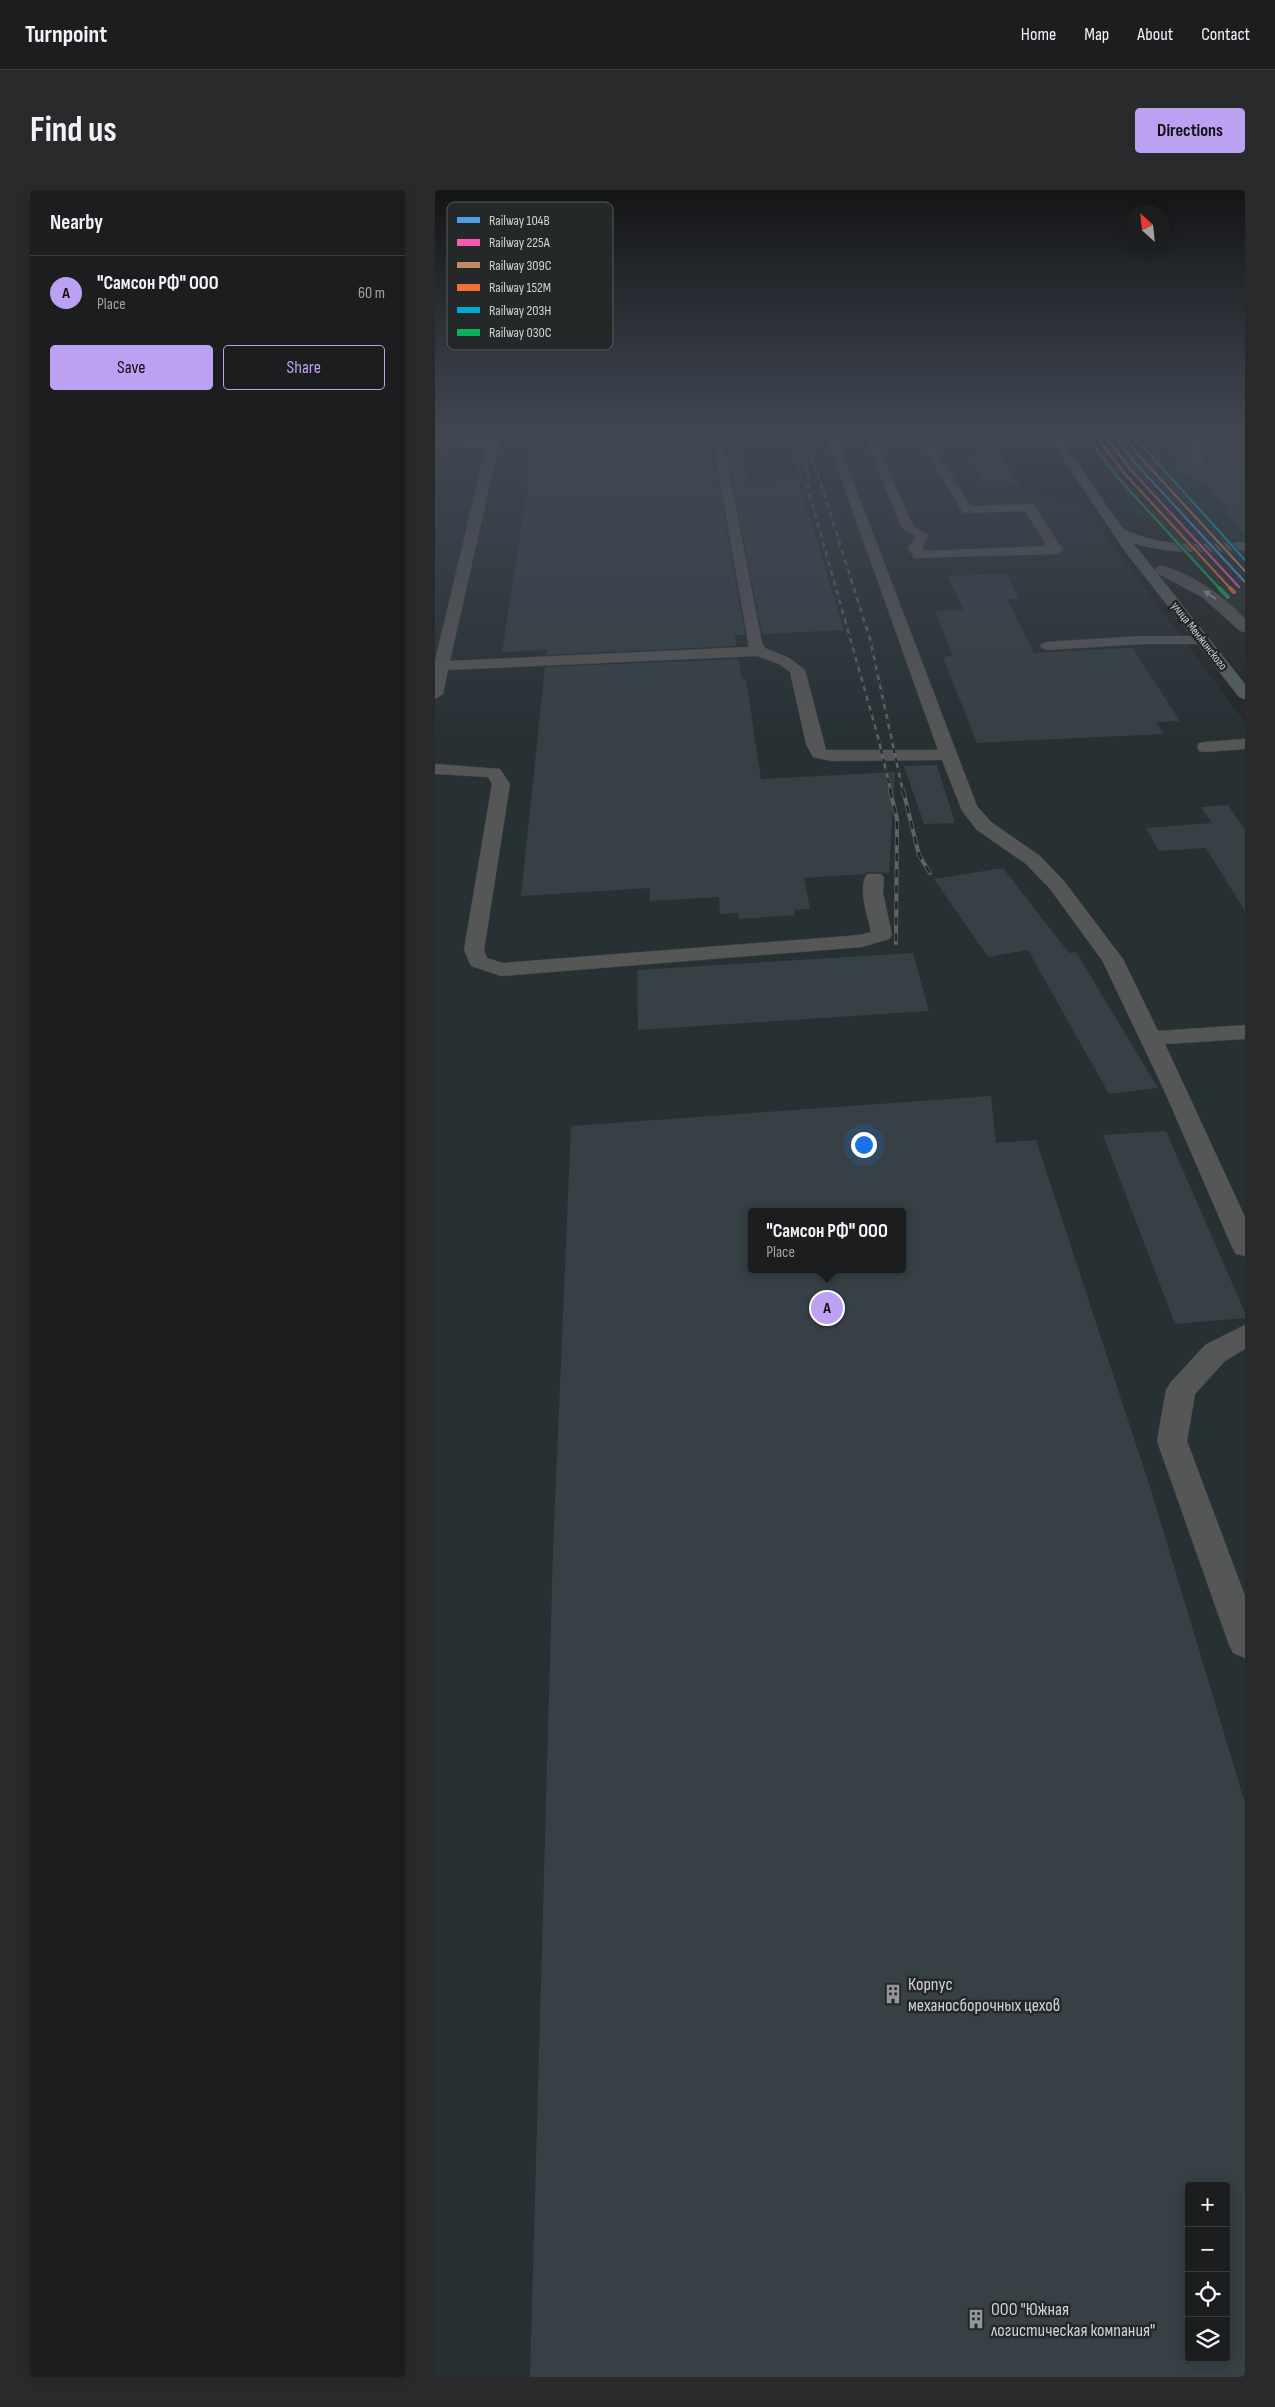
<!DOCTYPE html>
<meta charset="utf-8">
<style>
:root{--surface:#1c1d1e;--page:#292a2b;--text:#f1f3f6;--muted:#a0a2a4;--line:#3a3b3c;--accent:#bca0f2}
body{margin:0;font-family:"Sofia Sans Condensed",sans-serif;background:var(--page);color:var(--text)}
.controls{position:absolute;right:15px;bottom:15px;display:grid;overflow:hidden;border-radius:5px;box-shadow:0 2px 12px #0003}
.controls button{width:45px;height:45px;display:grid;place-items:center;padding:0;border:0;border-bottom:1px solid var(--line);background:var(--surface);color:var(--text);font:25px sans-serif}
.compass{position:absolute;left:690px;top:15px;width:45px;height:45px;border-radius:50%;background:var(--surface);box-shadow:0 2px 12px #0003;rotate:333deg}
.you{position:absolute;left:428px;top:954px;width:18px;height:18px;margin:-12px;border:4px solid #fff;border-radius:50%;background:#1a73e8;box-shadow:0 0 0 8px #1a73e833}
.badge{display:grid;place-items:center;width:32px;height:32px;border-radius:50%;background:var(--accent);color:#111;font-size:16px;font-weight:700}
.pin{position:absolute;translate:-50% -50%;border:2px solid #fff;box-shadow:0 1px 5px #0006}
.popup{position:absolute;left:313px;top:1018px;width:158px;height:65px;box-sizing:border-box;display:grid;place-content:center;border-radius:5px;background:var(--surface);filter:drop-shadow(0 1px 4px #0005);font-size:16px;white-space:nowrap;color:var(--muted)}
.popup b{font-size:19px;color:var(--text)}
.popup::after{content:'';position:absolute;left:50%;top:100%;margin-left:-10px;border:10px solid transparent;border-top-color:var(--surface)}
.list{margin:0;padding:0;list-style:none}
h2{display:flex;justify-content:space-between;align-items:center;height:65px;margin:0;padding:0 20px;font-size:21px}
h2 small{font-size:16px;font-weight:400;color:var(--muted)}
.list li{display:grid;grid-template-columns:32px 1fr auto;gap:15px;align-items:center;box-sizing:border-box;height:75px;padding:0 20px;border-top:1px solid var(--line)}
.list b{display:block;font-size:19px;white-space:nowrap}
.list p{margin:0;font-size:16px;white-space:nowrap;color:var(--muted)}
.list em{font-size:16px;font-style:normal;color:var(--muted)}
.actions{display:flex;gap:10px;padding:15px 20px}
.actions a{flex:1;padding:11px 0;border:1px solid var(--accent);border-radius:5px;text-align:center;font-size:18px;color:var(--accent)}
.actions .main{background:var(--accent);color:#111}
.icon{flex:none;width:28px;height:28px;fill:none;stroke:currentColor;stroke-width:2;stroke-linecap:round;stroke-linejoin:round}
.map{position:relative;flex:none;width:810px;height:2187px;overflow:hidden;border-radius:5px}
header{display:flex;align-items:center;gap:30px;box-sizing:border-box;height:70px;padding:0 25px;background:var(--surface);border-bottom:1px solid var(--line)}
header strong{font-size:24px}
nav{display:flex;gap:28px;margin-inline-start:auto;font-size:18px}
.intro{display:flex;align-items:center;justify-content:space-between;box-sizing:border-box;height:120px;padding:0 30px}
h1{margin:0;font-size:35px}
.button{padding:12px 22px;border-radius:5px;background:var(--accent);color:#111;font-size:18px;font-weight:700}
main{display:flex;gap:30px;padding:0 30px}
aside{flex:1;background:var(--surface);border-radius:5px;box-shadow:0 2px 12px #0003}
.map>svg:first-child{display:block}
</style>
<header>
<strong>Turnpoint</strong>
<nav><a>Home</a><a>Map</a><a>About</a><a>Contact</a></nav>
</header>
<div class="intro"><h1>Find us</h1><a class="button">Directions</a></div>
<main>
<aside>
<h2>Nearby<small></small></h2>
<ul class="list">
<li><span class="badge">A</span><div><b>&quot;Самсон РФ&quot; ООО</b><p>Place</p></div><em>60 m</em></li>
</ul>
<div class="actions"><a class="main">Save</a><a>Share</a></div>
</aside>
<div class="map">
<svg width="810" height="2187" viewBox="0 0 810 2187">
<rect width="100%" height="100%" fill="#252728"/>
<g fill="#273134" fill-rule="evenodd">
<path d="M0,241H593L597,245L561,258L588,300L648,316L810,532V2187H0ZM317,1022H467V1079H317ZM754,1996H791V2168H754Z"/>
<polygon points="666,241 750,241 751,247 779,248 775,241 810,241 810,332 798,333 810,345 810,433 724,332 703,325 697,314 726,313"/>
</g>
<g fill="#364045" fill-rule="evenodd">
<polygon points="101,241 265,241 266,244 275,244 310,445 300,445 301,456 111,465 112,460 67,462"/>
<polygon points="736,241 750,241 756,272 764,277 772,272 764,241 810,241 810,347 777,299 743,282"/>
<polygon points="302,243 313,292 363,290 409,440 327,444 288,244"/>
<polygon points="565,265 584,296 551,297 533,266"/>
<polygon points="572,384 584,409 572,409 599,463 697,458 745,531 721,532 729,544 542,553 508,467 518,466 500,421 528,420 513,386"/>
<polygon points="303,469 307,489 311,489 326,589 460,582 454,683 432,682 430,684 369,688 375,719 359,720 360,725 304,729 303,723 285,724 284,707 215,711 215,698 86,706 110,477"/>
<polygon points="502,575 520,633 489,634 469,576"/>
<polygon points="793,615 810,640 810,721 771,658 724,661 711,638 777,633 766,617"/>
<polygon points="568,678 634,763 641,762 723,898 674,904 593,760 553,767 499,689"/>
<polygon points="478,763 494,821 203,840 202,780"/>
<path d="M556,906L561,953L601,950L716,1300L810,1613V2187H95L118,1359L136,936ZM317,1022H467V1079H317ZM754,1996H791V2168H754Z"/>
<polygon points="731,941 810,1123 810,1128 740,1134 668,945"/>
</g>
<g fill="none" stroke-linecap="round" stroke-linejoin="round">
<defs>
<g id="minor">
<polygon points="55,241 65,241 64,253 15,471 314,457 276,241 286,241 327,453 330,458 354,468 370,480 391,560 503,560 389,241 399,241 542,616 556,632 605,666 629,691 688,769 723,841 810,835 810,849 730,854 810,1027 810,1066 801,1064 797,1057 729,900 667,770 615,699 591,674 542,640 527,621 507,570 396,571 378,567 371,554 355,482 344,474 322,466 13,480 8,504 0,509 0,471 51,257 0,258 0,252 52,250"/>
<polygon points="427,241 437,241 478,336 494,346 487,357 489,361 612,356 590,321 528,323 479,241 489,241 536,316 598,314 628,360 621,364 479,368 473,357 481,347 467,338"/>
<polygon points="752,241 762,241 770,272 768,274 764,275 758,272"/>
<path d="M727,376C758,384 789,406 810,429V442L805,441L767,407L722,383L720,380L722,377Z"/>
<polygon points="707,446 767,446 774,450 767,454 707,454 611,460 604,456 611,452"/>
<polygon points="810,549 810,559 770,562 764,561 762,557 764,553 770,552"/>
<path d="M0,574L65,579L75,594L49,760L52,768L68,773L425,745L436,742C433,726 422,699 432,684H446L449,688L448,703L457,745L454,749L427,757L66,786L36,776L29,760L57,594L53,587L0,584Z"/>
<polygon points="810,1135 810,1159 790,1171 760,1204 752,1251 810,1406 810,1468 798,1463 793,1452 722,1251 731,1200 736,1192 770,1155"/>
</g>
<path id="major" d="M610,241H620L688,339C728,358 767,355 810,352V360C772,362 735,365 698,353L810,494V509L804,507L689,360Z"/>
</defs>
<use href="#minor" stroke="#414243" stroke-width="1"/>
<use href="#major" stroke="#414243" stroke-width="1"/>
<g stroke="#545555" stroke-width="1" stroke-dasharray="1 2" stroke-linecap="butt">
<polyline points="753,292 810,317"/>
<polyline points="679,296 703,326 712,331"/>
<polyline points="805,338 810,327"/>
</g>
<use href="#minor" fill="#555656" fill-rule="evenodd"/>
<use href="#major" fill="#556061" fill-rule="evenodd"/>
<defs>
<g id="rail-far1">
<polyline points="353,241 366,289 373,299"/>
<polyline points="360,241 374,289 373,299 443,547 456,602"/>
<polyline points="369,241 435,449 468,602"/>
<polyline points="724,241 722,251 725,276 810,372"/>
</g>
<g id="rail">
<polyline points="455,600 462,629 461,753"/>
<polyline points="468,600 484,665 495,683"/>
</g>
</defs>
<use href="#rail-far1" stroke="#616264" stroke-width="2.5"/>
<use href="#rail" stroke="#616264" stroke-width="4"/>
<use href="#rail-far1" stroke="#242829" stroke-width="2" stroke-dasharray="5" stroke-linecap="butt"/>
<use href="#rail" stroke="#242829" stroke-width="2.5" stroke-dasharray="8" stroke-linecap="butt"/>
<defs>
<polyline id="rail-1" points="676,241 701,274 810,392"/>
<polyline id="rail-2" points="670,246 695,279 804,397"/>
<polyline id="rail-3" points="685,241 707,269 810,381"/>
<polyline id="rail-4-far1" points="664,250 690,284 796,399"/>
<polyline id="rail-4" points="795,398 799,402"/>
<polyline id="rail-5" points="694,241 810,370"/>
<polyline id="rail-6-far1" points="658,255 684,289 785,399"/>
<polyline id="rail-6" points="784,398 793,407"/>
</defs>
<use href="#rail-1" stroke="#242829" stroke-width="4.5"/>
<use href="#rail-2" stroke="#242829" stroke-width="4.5"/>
<use href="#rail-3" stroke="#242829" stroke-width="4.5"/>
<use href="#rail-4-far1" stroke="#242829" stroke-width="4.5"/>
<use href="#rail-4" stroke="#242829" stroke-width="5.5"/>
<use href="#rail-5" stroke="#242829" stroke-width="4.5"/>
<use href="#rail-6-far1" stroke="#242829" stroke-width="4.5"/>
<use href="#rail-6" stroke="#242829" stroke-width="5.5"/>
<use href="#rail-1" stroke="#4d9ee5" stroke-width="2.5"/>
<use href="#rail-2" stroke="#f75aaf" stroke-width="2.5"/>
<use href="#rail-3" stroke="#c18c65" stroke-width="2.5"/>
<use href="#rail-4-far1" stroke="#f46f30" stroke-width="2.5"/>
<use href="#rail-4" stroke="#f46f30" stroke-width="4"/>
<use href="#rail-5" stroke="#00a9ce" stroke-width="2.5"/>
<use href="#rail-6-far1" stroke="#0daf5c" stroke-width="2.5"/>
<use href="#rail-6" stroke="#0daf5c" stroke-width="4"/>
</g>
<defs><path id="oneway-solid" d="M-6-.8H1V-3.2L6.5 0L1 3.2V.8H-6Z" transform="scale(1.25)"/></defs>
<use fill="#999a9b" href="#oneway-solid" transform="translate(775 405) rotate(-146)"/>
<linearGradient id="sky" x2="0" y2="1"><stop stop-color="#141516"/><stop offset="0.44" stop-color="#404753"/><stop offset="1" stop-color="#404753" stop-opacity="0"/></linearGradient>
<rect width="810" height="547" fill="url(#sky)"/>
<defs>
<symbol id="building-bare" viewBox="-9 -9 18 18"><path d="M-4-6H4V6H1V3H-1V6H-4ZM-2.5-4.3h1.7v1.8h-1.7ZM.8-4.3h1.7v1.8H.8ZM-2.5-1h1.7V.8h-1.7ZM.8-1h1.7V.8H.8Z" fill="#949697" stroke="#242829" stroke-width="2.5" paint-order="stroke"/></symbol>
</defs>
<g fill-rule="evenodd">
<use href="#building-bare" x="444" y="1790" width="28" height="28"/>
<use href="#building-bare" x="527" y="2115" width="28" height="28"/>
</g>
<g text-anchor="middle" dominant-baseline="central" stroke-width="5" stroke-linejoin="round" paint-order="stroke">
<g font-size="12" fill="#d0d2d3" stroke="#242829">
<text transform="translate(764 446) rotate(52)">улица Менжинского</text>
</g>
<g font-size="18" fill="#d0d2d3" stroke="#242829" text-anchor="start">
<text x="473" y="1794">Корпус<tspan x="473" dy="21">механосборочных цехов</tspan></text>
<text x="556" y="2119">ООО "Южная<tspan x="556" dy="21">логистическая компания"</tspan></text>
</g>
</g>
<rect x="12" y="12" width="166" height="148" rx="8" fill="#242829" stroke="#585b5c" stroke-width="1"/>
<rect x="22" y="27" width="23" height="6" fill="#4d9ee5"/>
<rect x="22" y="49" width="23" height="7" fill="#f75aaf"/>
<rect x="22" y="72" width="23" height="6" fill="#c18c65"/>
<rect x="22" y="94" width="23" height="7" fill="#f46f30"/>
<rect x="22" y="117" width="23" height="6" fill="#00a9ce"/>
<rect x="22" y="139" width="23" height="7" fill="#0daf5c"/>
<g font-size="14" fill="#d0d2d3">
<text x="54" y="35">Railway 104В</text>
<text x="54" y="57">Railway 225А</text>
<text x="54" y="80">Railway 309С</text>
<text x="54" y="102">Railway 152М</text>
<text x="54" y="125">Railway 203Н</text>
<text x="54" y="147">Railway 030C</text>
</g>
</svg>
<div class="controls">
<button>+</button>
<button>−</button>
<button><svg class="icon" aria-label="locate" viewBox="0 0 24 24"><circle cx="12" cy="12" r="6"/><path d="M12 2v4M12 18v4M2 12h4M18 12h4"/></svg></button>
<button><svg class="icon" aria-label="layers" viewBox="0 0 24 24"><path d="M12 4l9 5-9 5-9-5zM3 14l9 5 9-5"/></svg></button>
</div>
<svg class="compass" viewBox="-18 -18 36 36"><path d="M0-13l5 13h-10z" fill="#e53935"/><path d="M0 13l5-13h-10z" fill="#a0a2a4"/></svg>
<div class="you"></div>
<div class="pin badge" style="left:392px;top:1118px">A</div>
<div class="popup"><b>&quot;Самсон РФ&quot; ООО</b>Place</div>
</div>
</main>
